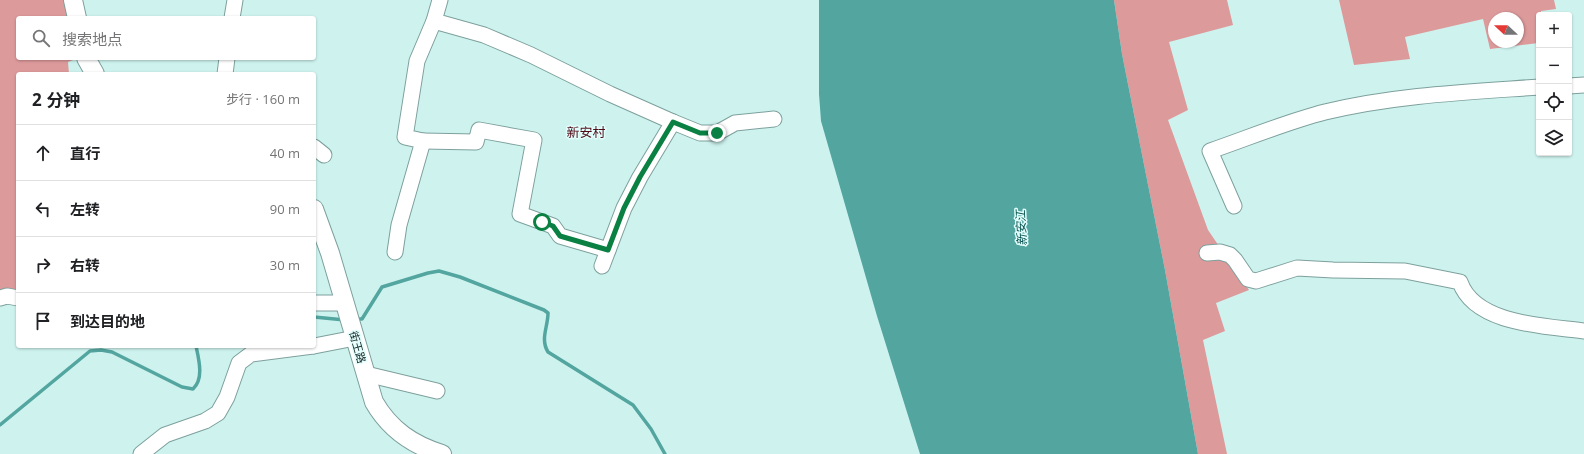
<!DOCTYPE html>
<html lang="zh">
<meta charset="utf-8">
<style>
:root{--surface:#fff;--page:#f6f6f6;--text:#202124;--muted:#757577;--line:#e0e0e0}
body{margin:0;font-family:"Open Sans","Noto Sans SC",sans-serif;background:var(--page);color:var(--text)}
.controls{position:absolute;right:12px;top:12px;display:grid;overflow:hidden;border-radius:4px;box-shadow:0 1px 3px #0004}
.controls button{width:36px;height:36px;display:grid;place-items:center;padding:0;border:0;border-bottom:1px solid var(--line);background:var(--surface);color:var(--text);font:20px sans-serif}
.compass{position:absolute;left:1488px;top:12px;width:36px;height:36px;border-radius:50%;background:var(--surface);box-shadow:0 1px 3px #0004;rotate:292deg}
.stop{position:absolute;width:12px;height:12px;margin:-9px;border:3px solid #0b8043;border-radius:50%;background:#fff}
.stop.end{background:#0b8043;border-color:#fff;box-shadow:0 1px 4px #0008}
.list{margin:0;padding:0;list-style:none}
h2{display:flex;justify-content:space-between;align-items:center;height:52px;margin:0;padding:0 16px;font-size:17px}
h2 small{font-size:13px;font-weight:400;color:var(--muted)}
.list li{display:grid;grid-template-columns:26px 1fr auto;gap:12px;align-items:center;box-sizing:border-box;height:56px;padding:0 16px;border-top:1px solid var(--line)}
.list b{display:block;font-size:15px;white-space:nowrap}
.list em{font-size:13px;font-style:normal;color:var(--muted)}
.icon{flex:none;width:22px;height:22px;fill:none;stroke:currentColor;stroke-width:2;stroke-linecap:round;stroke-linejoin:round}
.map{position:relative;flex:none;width:1584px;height:454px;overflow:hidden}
.search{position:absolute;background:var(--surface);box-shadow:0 1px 3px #0004;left:16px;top:16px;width:300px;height:44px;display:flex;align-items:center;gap:10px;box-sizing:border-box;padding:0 14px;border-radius:4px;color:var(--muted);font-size:15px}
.panel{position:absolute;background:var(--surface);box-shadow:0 1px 3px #0004;left:16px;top:72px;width:300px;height:276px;border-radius:4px}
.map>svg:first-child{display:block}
</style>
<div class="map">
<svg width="1584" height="454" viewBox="0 0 1584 454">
<rect width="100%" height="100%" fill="#cef3ef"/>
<g fill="#dd9a9b" fill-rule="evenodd">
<polygon points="0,0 66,0 70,18 18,18 18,58 78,58 68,62 69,74 18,74 18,292 11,289 0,290"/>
<polygon points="1114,0 1227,0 1233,25 1169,42 1188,110 1168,120 1208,230 1249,290 1216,303 1225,331 1203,340 1227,454 1198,454 1165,270 1122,54"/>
<path d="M1339,0H1554L1556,9L1541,11V15H1539V43L1490,49L1483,19L1405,37L1410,59L1354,65ZM1494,18H1518V42H1494Z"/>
</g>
<polygon fill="#53a59f" points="819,0 1114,0 1122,54 1165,270 1198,454 920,454 877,316 821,121 819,94"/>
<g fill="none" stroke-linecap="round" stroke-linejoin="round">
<g stroke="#53a59f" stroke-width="3.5">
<polyline points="314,317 345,320"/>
<path d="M355,319H362L382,287L428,273L439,271L460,277L544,310L548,313C548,327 540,339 548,352L633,405L651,429L665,454"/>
<path d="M0,425L90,351L101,350L112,352L182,387L193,389C204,379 199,360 196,346"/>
</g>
<defs>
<g id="minor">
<polyline points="440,0 434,21 484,35 531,55 610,94 673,122 700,133 717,133 735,123 774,119"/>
<polyline points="232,18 235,0"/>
<polyline points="225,74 227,58"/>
<polyline points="1569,86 1584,85"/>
<polyline points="423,141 476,142 479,130 534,140 520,214 553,226 560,236 608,250"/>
<polyline points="314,147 324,155"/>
<path d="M1234,206L1210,151C1248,138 1286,122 1325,112C1395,95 1468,92 1539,87"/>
<polyline points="395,252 399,225 423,141 405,137 417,61 434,21"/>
<path d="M1207,253L1220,252L1230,255L1235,260L1248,279L1256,281L1297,268L1333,270L1405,271L1460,282C1475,325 1547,326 1584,331"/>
<polyline points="602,266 624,208 640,177 673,122"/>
<polyline points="0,298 7,296 18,298"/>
<polyline points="314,303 345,303"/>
<polyline points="314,346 355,338"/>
<polyline points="366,374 437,391"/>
<polyline points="141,454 165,435 205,421 218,413 227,397 239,363 251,354 313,346"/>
</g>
<g id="major">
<polyline points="73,0 77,18"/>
<polyline points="86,58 95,74"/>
<path d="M314,209L330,253L374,402C390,430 413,445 442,454"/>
</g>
</defs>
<use href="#minor" stroke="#7da09d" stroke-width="17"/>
<use href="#major" stroke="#7da09d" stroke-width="20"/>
<use href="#minor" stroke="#fff" stroke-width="15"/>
<use href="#major" stroke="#fff" stroke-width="18"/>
</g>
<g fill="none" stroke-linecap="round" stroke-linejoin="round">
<polyline stroke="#0b8043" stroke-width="5" points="542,222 553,226 560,236 608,250 624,208 640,177 673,122 700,133 717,133"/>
</g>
<g text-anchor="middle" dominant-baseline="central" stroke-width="3" stroke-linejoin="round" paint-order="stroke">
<g font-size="11" fill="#142221" stroke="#e1fefc">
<text transform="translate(358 347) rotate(74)">街王路</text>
</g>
<g font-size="12" font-style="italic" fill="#095350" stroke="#e1fefc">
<text transform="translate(1021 228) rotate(-93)">新安江</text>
</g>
<g font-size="13" fill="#4f0915" stroke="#e1fefc">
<text x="586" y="132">新安村</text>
</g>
</g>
</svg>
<div class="controls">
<button>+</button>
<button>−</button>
<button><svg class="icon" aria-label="locate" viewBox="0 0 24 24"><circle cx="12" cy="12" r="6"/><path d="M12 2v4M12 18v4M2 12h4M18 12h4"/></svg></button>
<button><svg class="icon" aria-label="layers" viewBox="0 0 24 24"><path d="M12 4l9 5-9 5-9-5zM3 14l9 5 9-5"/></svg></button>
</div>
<svg class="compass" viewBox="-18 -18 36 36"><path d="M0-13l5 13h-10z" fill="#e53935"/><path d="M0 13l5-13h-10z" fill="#757577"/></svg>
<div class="stop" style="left:542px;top:222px"></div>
<div class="stop end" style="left:717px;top:133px"></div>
<div class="search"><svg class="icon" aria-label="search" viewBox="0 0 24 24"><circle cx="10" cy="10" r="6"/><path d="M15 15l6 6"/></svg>搜索地点</div>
<section class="panel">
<h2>2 分钟<small>步行 · 160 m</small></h2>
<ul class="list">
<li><svg class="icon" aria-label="ahead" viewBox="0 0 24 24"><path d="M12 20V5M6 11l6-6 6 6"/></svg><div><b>直行</b></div><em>40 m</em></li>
<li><svg class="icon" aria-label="left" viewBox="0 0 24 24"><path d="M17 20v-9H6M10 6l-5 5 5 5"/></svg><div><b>左转</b></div><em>90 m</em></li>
<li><svg class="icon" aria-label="right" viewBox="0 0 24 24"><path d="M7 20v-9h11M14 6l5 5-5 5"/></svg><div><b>右转</b></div><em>30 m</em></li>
<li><svg class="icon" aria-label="arrive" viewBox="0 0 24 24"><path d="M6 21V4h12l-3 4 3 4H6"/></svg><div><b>到达目的地</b></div></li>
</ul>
</section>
</div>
